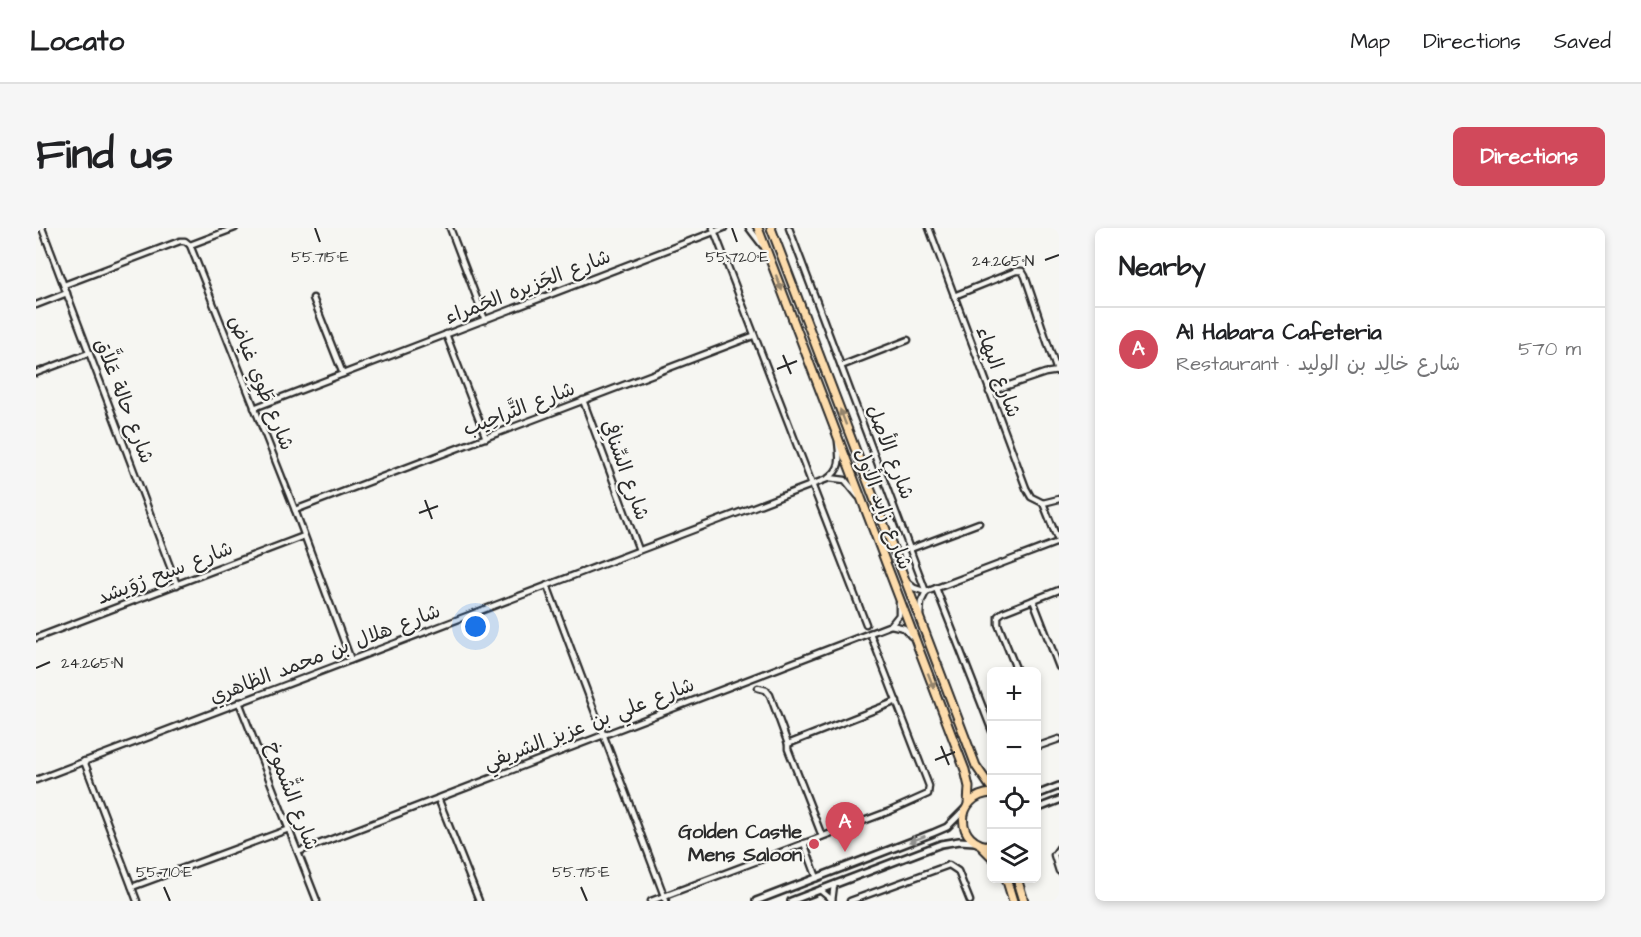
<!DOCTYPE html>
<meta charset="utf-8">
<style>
:root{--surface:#fff;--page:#f6f6f6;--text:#202124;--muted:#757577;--line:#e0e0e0;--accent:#d1495b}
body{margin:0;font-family:"Architects Daughter","Playpen Sans Arabic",sans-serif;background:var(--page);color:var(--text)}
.controls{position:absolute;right:18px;bottom:18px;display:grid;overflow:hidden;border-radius:9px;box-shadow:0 3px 9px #0003}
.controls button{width:54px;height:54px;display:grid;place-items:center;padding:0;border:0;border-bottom:2px solid var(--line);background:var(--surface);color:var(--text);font:30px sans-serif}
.you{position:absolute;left:440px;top:399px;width:21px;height:21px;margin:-15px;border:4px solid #fff;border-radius:50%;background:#1a73e8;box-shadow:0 0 0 9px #1a73e833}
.badge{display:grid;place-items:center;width:39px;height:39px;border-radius:50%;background:var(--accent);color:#fff;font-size:20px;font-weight:700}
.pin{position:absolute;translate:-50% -50px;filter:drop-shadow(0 2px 3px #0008)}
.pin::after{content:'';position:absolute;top:32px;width:21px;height:18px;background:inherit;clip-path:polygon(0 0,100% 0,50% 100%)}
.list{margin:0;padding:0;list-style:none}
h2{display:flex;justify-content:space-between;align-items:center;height:78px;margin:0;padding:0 24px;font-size:26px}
h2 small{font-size:20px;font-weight:400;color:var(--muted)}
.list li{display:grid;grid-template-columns:39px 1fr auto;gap:18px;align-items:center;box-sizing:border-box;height:84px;padding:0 24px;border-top:2px solid var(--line)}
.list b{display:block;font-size:22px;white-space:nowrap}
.list p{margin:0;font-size:20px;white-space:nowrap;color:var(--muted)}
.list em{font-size:20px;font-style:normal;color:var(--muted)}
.icon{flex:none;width:33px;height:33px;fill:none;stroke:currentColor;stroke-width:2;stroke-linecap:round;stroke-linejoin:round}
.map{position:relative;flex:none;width:1023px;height:673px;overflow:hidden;border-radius:9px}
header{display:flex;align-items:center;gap:36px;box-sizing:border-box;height:84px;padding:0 30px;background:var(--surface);border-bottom:2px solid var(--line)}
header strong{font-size:28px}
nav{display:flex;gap:33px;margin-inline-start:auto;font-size:21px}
.intro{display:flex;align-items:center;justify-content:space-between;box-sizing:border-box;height:144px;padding:0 36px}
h1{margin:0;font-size:42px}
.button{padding:15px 27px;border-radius:9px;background:var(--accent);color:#fff;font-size:21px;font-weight:700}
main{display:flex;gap:36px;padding:0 36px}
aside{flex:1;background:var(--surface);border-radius:9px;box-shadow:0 3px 9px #0003}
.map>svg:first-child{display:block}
</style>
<header>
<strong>Locato</strong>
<nav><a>Map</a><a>Directions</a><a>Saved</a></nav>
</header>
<div class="intro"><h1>Find us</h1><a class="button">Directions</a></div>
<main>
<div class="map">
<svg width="1023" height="673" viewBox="0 0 1023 673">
<rect width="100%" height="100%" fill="#f6f6f2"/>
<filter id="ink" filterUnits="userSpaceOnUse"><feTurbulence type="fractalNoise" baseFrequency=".0167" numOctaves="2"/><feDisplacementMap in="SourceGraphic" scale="12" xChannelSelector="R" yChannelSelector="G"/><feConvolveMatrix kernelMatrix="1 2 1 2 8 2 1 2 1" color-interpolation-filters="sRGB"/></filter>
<g filter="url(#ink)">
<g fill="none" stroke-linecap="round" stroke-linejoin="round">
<defs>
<g id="minor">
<polyline points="6,0 141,357"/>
<polyline points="414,0 449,92"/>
<polyline points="677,0 830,396"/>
<polyline points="713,0 726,17"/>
<polyline points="753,0 890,364"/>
<polyline points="893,0 990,260 995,269 1007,275 1023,271"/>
<polyline points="154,17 199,0"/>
<polyline points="28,57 144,13 149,13 154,17 259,282 315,432"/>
<polyline points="918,68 980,43 986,43 989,48 1021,143"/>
<polyline points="277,70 307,146"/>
<polyline points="0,77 31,65"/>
<polyline points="410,106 450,210"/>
<polyline points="805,138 872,112"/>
<polyline points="0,145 53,125"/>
<polyline points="953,164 1009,145 1022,143"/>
<polyline points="547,172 603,322"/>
<polyline points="218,180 688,0"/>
<polyline points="793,250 809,252 822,268"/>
<polyline points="1007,275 1023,315"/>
<polyline points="259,282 717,108"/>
<polyline points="874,321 943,295"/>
<polyline points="871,354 878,360 890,364 1022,314"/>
<polyline points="511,357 630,673"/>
<polyline points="900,360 956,503"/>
<polyline points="997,372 1023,439"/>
<polyline points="884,387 885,374 890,364"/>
<polyline points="855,397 868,400 875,408"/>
<polyline points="0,410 268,308"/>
<polyline points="981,443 962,396 962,388 967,384 1023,362"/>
<polyline points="722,460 730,462 734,467 752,516 752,521 786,608"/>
<polyline points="203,474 281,673"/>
<polyline points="752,516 861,473"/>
<polyline points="1000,519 1023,511"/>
<polyline points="48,533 101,673"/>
<path d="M0,552L791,251C806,241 804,231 802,214"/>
<polyline points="402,570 443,673"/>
<polyline points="768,615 781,650"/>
<polyline points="1023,620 1018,627 1023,643"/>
<polyline points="262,624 855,397 863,387 863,375"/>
<polyline points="96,659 253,601"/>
<polyline points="784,662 796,672"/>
<polyline points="615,673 854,583 892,566 893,558 834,405"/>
<polyline points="796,673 798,657"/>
<polyline points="814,673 913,637 922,643 934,673"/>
</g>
<g id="tertiary">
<polyline points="1000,567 1023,558"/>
<polyline points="1000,581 1023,572"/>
<polyline points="720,673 897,605 911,599 929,581"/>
<polyline points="755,673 905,616 923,613 939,614"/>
</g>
<g id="primary">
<polyline points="722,0 929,542 933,559 932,576"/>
<polyline points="735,0 940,538 956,561"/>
<path d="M956,565C918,567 918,617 956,618"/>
<polyline points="945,618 956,629"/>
<polyline points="970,650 977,673"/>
<polyline points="981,650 988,673"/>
</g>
</defs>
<use href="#minor" stroke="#2b2b2b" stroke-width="9"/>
<use href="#tertiary" stroke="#2b2b2b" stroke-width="10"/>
<use href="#primary" stroke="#2b2b2b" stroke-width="11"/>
<use href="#minor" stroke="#f6f6f2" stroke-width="4.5"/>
<use href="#tertiary" stroke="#f6f6f2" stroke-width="5"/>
<use href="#primary" stroke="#fddcac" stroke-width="7"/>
</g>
<defs><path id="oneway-solid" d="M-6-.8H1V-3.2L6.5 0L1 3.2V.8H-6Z" transform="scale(1.5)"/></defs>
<g fill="#94846c">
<use href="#oneway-solid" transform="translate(743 55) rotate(69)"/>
<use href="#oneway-solid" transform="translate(807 189) rotate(-111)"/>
<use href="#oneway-solid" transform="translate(895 453) rotate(69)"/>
</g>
<use fill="#90908e" href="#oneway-solid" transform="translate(881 611) rotate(159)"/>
</g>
<path fill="none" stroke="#2b2b2b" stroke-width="2" d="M279,0L284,14M696,0L701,14M1009,32L1023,27M747,127L755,146M741,141L761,133M389,272L396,291M383,285L402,278M0,440L14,434M905,518L913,537M899,532L919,524M128,659L134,673M545,659L551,673"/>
<circle fill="#d1495b" stroke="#f6f6f2" stroke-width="2" cx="778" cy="616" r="6"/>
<g text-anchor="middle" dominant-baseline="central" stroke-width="4.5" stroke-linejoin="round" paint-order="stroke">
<g font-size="20" fill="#2b2b2b" stroke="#f6f6f2">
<text transform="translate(492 59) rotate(-21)">شارع الجَزيره الحَمراء</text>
<text transform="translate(962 144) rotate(70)">شارع البهاء</text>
<text transform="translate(225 155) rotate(68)">شارع طَوِي غياض</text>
<text transform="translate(88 173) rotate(69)">شارع حالة عَلاَّق</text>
<text transform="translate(483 181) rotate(-21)">شارع التَّراحِيب</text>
<text transform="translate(854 224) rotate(69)">شارع الأصل</text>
<text transform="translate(589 242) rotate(70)">شارع السِّنافِي</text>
<text transform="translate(847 281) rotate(69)">شارع زايد الأول</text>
<text transform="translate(129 345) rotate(-21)">شارع سيح رُوَيشد</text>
<text transform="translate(289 426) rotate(-21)">شارع هلال بن محمد الظاهري</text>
<text transform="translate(553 496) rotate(-21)">شارع علي بن عزيز الشريفي</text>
<text transform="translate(256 568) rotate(69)">شارع الشُّموخ</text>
</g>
<g font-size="20" font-weight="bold" fill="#2b2b2b" stroke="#f6f6f2" text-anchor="end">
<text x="766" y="604">Golden Castle<tspan x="766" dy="23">Mens Saloon</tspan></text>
</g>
</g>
<g font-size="15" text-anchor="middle" fill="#2b2b2b" stroke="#f6f6f2" stroke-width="4.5" stroke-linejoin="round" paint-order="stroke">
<text x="284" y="34">55.715°E</text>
<text x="701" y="34">55.720°E</text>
<text x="967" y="38">24.265°N</text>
<text x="56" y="440">24.265°N</text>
<text x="128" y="649">55.710°E</text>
<text x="545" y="649">55.715°E</text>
</g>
</svg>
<div class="controls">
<button>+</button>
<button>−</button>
<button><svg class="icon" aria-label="locate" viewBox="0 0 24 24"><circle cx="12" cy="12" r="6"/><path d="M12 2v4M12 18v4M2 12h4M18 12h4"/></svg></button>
<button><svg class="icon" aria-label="layers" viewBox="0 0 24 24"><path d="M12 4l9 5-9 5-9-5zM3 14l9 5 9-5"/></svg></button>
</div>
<div class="you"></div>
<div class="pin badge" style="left:809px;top:624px">A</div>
</div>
<aside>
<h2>Nearby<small></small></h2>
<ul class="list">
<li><span class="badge">A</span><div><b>Al Habara Cafeteria</b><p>Restaurant · شارع خالِد بن الوليد</p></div><em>570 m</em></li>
</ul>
</aside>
</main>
